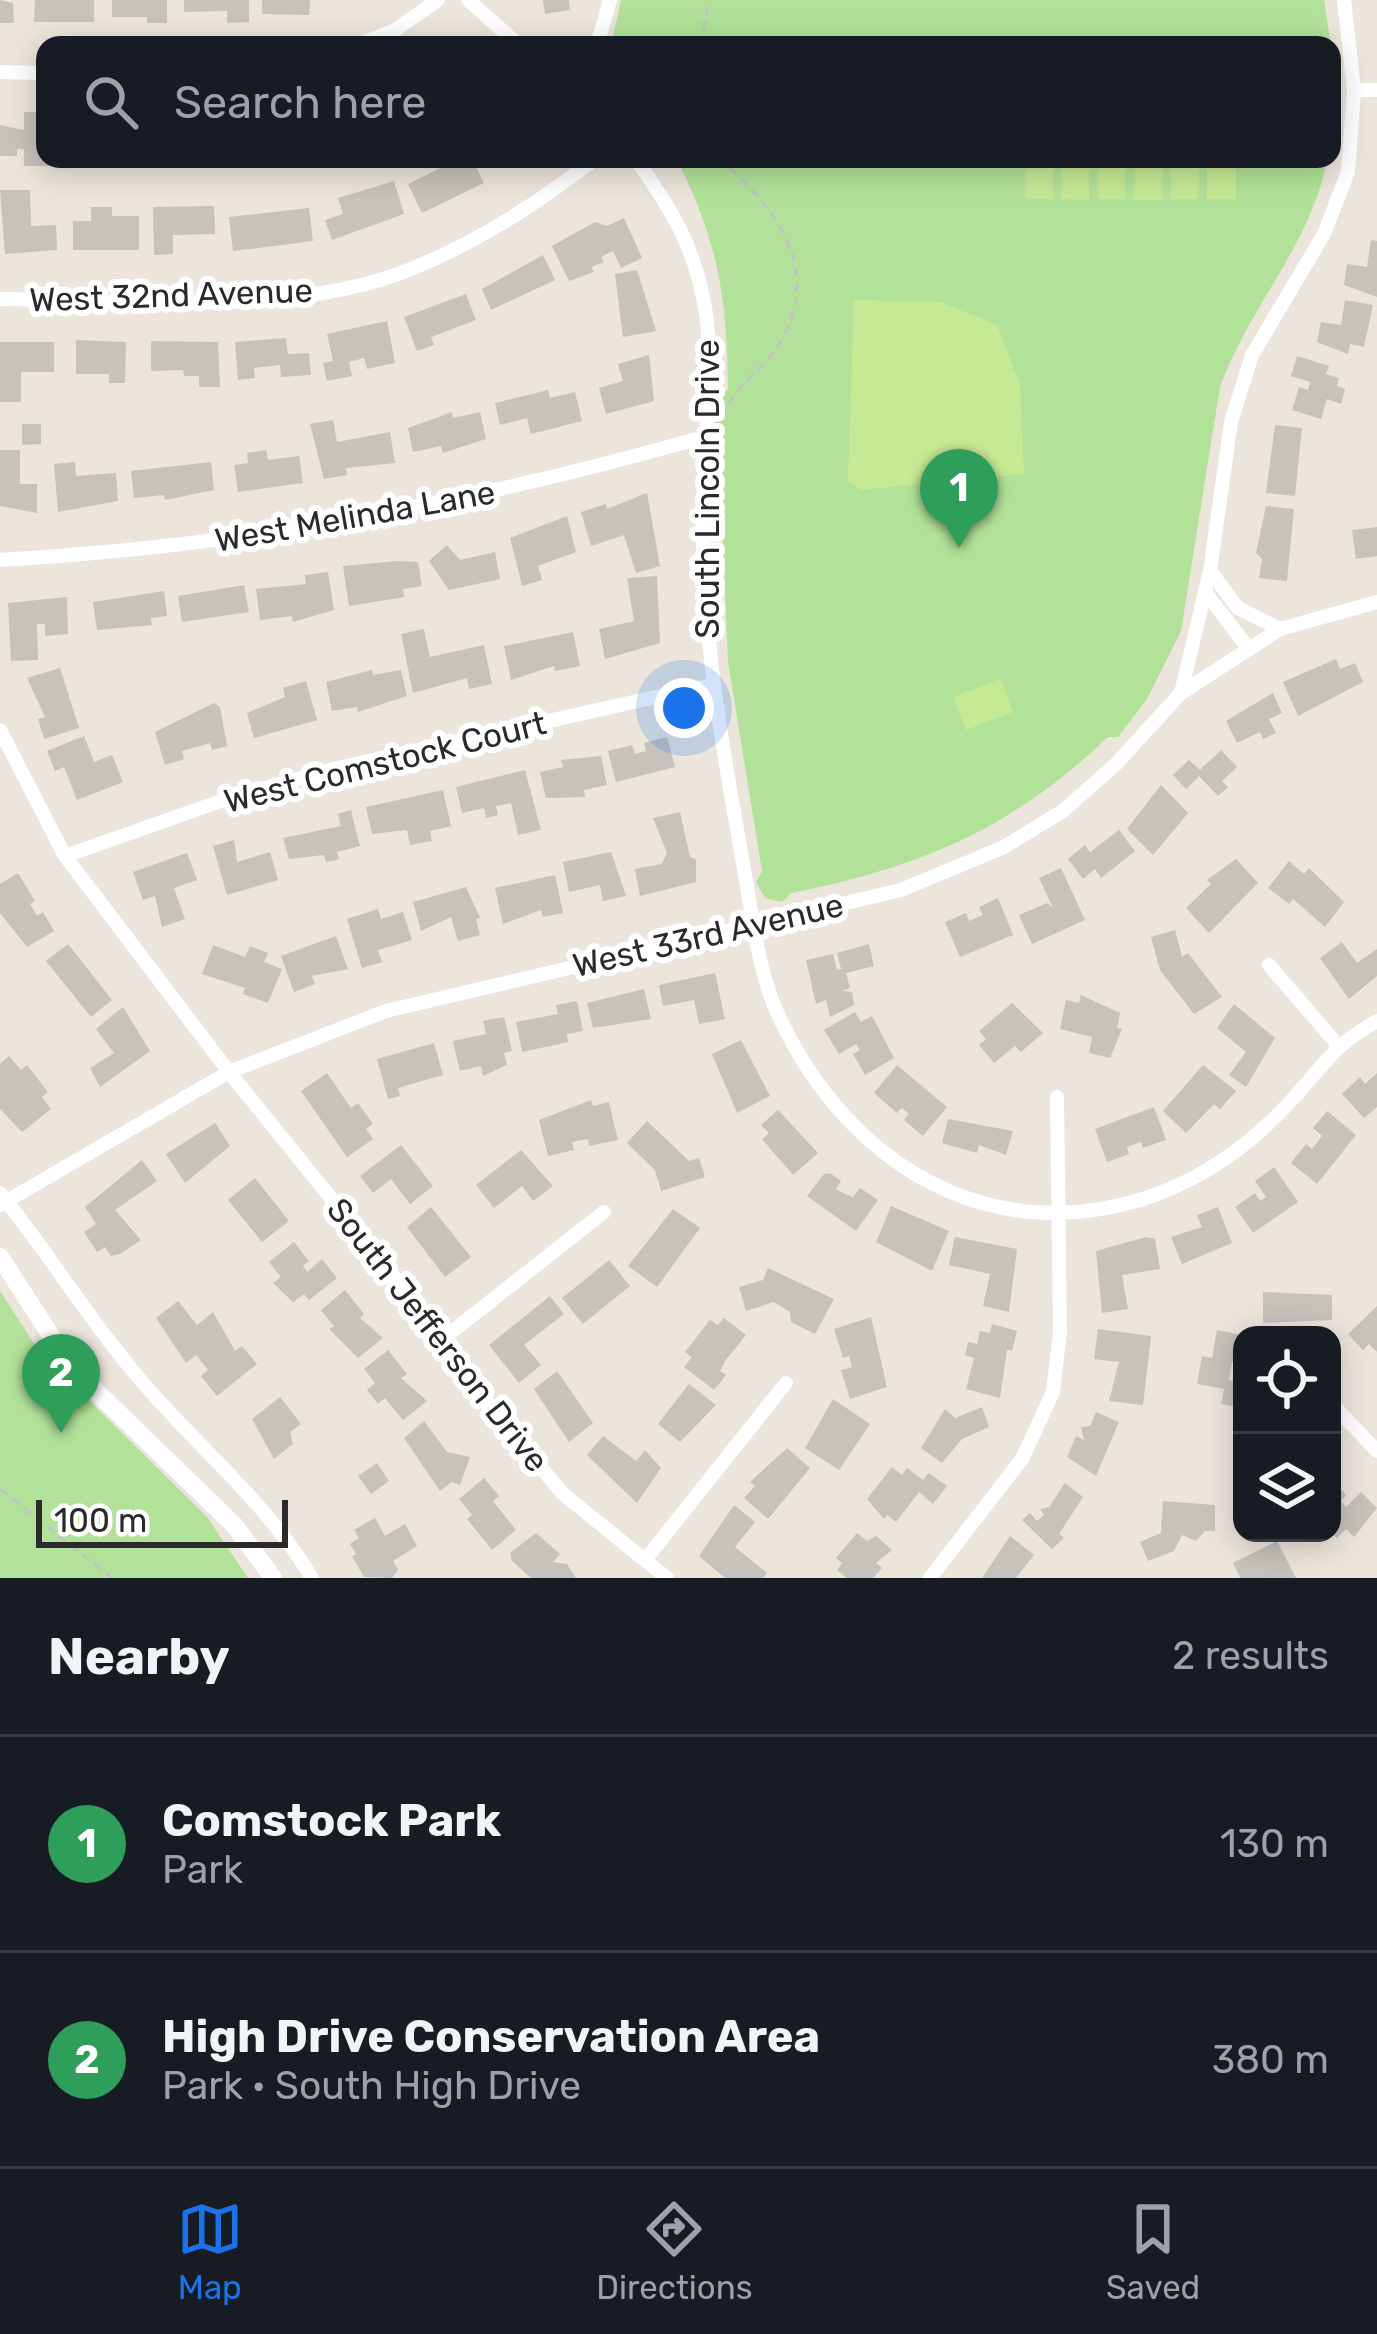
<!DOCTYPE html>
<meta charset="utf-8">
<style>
:root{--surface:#171b24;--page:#20242c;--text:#f1f3f6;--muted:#9ea1a6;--line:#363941;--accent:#1a73e8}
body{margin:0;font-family:Rubik,sans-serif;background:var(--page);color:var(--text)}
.controls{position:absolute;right:36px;bottom:36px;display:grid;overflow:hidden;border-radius:24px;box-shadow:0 6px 30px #0003}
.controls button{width:108px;height:108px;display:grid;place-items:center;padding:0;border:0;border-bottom:3px solid var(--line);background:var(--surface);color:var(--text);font:60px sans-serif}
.scale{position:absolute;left:36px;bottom:30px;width:252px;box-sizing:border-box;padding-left:12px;border:6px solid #2a2a2a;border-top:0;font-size:33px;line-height:42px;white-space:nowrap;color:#2a2a2a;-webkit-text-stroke:9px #fff;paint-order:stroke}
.you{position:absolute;left:684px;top:708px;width:42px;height:42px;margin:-30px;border:9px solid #fff;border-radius:50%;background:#1a73e8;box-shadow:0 0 0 18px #1a73e833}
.badge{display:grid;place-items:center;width:78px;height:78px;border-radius:50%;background:var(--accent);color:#fff;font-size:39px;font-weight:700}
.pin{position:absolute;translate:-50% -99px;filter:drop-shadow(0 3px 6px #0008)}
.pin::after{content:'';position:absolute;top:63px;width:42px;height:36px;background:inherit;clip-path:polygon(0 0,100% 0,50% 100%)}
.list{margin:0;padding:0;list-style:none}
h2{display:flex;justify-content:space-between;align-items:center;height:156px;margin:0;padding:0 48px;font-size:51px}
h2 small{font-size:39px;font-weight:400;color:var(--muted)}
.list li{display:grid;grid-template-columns:78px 1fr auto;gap:36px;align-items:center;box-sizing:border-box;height:216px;padding:0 48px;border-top:3px solid var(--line)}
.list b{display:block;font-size:45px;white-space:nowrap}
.list p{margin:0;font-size:39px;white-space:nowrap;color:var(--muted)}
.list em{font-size:39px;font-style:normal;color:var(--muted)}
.icon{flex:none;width:66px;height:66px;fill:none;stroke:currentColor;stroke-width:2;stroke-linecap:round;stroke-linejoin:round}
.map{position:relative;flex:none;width:1377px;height:1578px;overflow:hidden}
.search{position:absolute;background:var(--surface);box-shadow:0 6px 30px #0003;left:36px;right:36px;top:36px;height:132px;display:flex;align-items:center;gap:30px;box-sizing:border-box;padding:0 42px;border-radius:24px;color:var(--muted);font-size:45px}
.sheet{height:588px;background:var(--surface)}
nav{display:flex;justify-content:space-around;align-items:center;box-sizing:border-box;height:168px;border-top:3px solid var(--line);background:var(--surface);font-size:33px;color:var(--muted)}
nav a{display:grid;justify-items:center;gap:6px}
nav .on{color:var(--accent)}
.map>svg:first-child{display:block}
</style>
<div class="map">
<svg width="1377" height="1578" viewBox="0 0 1377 1578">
<rect width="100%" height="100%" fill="#ece5dc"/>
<g fill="#b2e299">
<polygon points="621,0 1324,0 1331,45 611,45"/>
<path d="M659,159H1327C1313,242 1248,308 1220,387L1181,631L1147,699L1118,737H1108C1012,829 921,867 792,893L782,902L765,898L756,882L762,871L728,662L722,517L715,508L714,403L728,389C727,301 719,245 680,166Z"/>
<polygon points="0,1291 38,1350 207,1517 248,1578 0,1578"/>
</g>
<g fill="#c6e994">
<polygon points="1026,159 1054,159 1053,199 1026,198"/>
<polygon points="1061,159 1090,159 1089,200 1061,199"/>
<polygon points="1098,159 1126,159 1125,199 1098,199"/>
<polygon points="1135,159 1163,159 1163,200 1134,200"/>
<polygon points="1171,159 1199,159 1198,199 1171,199"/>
<rect x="1207" y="159" width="29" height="40"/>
<polygon points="854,300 940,302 997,325 1020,384 1024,474 860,490 848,480"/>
<polygon points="1000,679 1013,712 966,730 953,697"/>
</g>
<g fill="#c7c2bb">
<polygon points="0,0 13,3 14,23 0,23"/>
<polygon points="35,0 94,0 94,22 34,22"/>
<polygon points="112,0 167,0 167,23 147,23 147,17 112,17"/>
<polygon points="184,0 249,0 249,22 227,23 227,11 184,12"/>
<polygon points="262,0 310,0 309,15 262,14"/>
<polygon points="543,0 569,0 570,10 545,14"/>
<polygon points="24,112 45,112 45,159 51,159 51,166 24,166 24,149 17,149 17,156 0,156 0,125 24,130"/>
<polygon points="459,159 472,159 484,183 422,213 408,184"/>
<polygon points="394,181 404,214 332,240 325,220 343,214 338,198"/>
<polygon points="0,190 30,190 31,226 56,225 57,250 5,254"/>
<polygon points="214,206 215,234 173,235 173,254 154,255 153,207"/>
<polygon points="91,207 112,207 112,216 139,216 139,250 73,250 73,221 91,221"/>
<polygon points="309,208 313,241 233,251 229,217"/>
<polygon points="624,218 642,258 621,268 613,251 601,257 604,262 591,267 594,272 569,281 552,246 595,222 607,226"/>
<polygon points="1371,240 1377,241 1377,297 1344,285 1347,264 1367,267"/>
<polygon points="543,255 555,280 491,310 482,289"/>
<polygon points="637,270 656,331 623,337 615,274"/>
<polygon points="466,294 476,320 431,337 434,345 417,351 404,317"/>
<polygon points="1345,300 1373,305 1364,347 1350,344 1348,354 1317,342 1321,322 1341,325"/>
<polygon points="387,321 395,363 367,369 364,358 349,362 352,376 327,381 323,363 333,361 327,334"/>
<polygon points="286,338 288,354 309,353 311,375 281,377 280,365 254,368 255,378 238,380 235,342"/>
<polygon points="76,340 126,342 125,383 109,383 109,374 76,374"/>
<polygon points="151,341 218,342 220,387 199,387 199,376 184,376 183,370 151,371"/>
<polygon points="0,342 54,342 54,372 21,372 21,402 0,402"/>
<polygon points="649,355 654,401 606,414 599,388 623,381 618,364"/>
<polygon points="1297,356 1329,366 1326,374 1339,378 1337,386 1345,389 1341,404 1327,399 1321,419 1292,410 1299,387 1308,390 1310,382 1291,376"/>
<polygon points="548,390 550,398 575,392 582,421 531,434 527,418 500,425 495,403"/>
<polygon points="452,412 453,418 480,412 486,439 443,453 441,446 413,452 408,428"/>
<polygon points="333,420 337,442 390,432 395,463 346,468 347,475 324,479 310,424"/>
<polygon points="22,424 41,424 41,444 22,445"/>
<polygon points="1275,425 1302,428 1295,496 1266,493"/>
<polygon points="0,450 20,450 20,484 37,484 37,513 0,506"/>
<polygon points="266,450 268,460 299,456 303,483 238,492 234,465 248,463 247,453"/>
<polygon points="75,462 76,476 116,473 118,501 58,512 54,464"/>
<polygon points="211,462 214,490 165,500 164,495 134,498 131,471"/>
<polygon points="647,493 660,566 636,573 624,535 591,546 581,512 606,504 607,509"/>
<polygon points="1266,506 1294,509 1287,581 1259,578 1262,559 1256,553"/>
<polygon points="567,516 576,552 538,566 542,580 522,586 510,538"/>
<polygon points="1377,527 1377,556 1356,559 1352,530"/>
<polygon points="447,545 460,560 495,552 500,579 449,590 429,561"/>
<polygon points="398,561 418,562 422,586 403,589 404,597 349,606 343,566"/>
<polygon points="328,572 334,610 293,622 292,616 260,620 256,589 306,584 305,575"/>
<polygon points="657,576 660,643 605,659 599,629 634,621 627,578"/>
<polygon points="244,585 249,612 182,622 178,596"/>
<polygon points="164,591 167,616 151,618 152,625 97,630 93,602"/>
<polygon points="67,597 68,634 45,636 45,624 37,624 38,660 11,661 8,603"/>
<polygon points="424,629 430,657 484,645 492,684 469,689 467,678 413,693 401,634"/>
<polygon points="573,632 580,666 555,671 554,666 511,680 504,646"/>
<polygon points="1336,659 1340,669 1355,663 1363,682 1298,716 1283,682"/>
<polygon points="60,668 79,728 44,739 38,719 45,717 27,678"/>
<polygon points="372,670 373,675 401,670 407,696 358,712 357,707 332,711 326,682"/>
<polygon points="306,681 317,720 254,738 247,713 285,697 283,688"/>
<polygon points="1273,693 1282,713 1269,719 1276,733 1263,739 1260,732 1237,743 1226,721"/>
<polygon points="214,703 220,707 227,746 212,750 210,743 182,751 184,759 165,765 155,732"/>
<polygon points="84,736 94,762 112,755 123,782 77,800 64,767 55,771 47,751"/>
<polygon points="667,737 675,767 616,782 608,751 632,745 635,754 646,751 644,743"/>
<polygon points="1221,750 1237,767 1222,781 1228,787 1218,796 1199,776 1186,789 1173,775 1189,760 1200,770"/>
<polygon points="601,756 607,785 584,790 585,797 546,798 540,772 563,767 561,760"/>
<polygon points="525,770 541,830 518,835 511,803 496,806 498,815 486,818 484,808 462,813 456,787"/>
<polygon points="1161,785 1188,813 1153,855 1127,829"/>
<polygon points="443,790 451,826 430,831 432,841 410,845 407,830 372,834 366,807"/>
<polygon points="351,810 360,846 337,852 339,859 326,862 324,855 289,859 283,838 341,826 338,814"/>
<polygon points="680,812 690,857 696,859 696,882 640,896 635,869 662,864 667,853 653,818"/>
<polygon points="1119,830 1135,851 1101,878 1095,869 1083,879 1068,859 1085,845 1090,852"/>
<polygon points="234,840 237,862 270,852 278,880 227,895 213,846"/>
<polygon points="611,852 626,896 603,901 600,885 569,892 563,862"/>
<polygon points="187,853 197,880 174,888 185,919 162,927 155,896 143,900 133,872"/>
<polygon points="1236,859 1258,883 1209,933 1186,908 1211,884 1207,880"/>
<polygon points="1289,861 1304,874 1309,868 1344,902 1325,927 1293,899 1289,904 1268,888"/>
<polygon points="1061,868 1085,920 1032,944 1019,915 1047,903 1053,908 1039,878"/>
<polygon points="18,873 35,901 30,904 37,916 43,912 54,931 27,947 0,913 0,884"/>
<polygon points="555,875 563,913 543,917 541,910 503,924 495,888"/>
<polygon points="466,887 480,918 476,919 480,935 458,941 451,917 421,931 413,902"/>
<polygon points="998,898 1013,935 960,957 945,922 966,913 969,921 983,915 979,907"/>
<polygon points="378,909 381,919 403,912 412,940 378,950 382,962 362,968 347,919"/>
<polygon points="1175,930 1182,957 1188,953 1222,997 1194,1014 1160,970 1151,937"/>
<polygon points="336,936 348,969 312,976 315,984 294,992 281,956"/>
<polygon points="1342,942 1357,963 1377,949 1377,976 1349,999 1320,958"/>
<polygon points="68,944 112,1000 91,1017 46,961"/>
<polygon points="869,944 874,966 846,973 850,988 842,991 852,992 854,1005 830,1017 826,1000 816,1004 806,960 833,954 837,970 841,969 837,953"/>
<polygon points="213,945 245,957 250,946 268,953 264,962 282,969 268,1003 243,994 245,988 202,974"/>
<polygon points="715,973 725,1019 699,1024 694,1000 663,1006 659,985"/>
<polygon points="644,989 651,1019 593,1028 587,1003"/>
<polygon points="1081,995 1120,1013 1117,1028 1122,1029 1110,1058 1089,1053 1092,1037 1060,1029 1066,1000 1079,1003"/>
<polygon points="577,1001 583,1031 567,1034 568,1042 522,1052 516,1022 558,1014 556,1005"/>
<polygon points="1012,1003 1043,1033 1021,1052 1015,1046 994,1063 979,1045 986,1039 979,1031"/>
<polygon points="1234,1004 1275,1038 1246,1087 1229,1075 1246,1052 1217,1028"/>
<polygon points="123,1007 150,1051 100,1087 90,1068 114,1053 96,1029"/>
<polygon points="855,1012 861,1022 872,1016 894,1058 865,1075 853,1054 860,1050 856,1044 839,1054 824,1030"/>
<polygon points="504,1017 512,1051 504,1053 507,1065 483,1076 481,1066 460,1071 453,1041 486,1034 483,1021"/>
<polygon points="741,1040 770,1096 737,1113 712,1054"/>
<polygon points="434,1043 443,1075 398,1088 400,1096 388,1099 377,1059"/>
<polygon points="9,1056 21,1070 27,1065 48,1092 42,1097 51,1109 22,1132 0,1109 0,1064"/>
<polygon points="897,1065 947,1107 923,1136 904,1120 909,1114 902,1108 897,1113 874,1093"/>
<polygon points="1203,1065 1236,1091 1220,1109 1214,1104 1186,1133 1163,1111"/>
<polygon points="327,1073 351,1108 358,1103 373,1124 366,1129 373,1139 347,1157 301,1091"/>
<polygon points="1377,1073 1377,1107 1364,1118 1342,1094 1360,1077 1365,1084"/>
<polygon points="591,1100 593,1106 609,1102 618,1140 589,1146 588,1139 572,1142 574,1150 548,1156 539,1120"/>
<polygon points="1154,1107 1166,1140 1143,1148 1141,1142 1127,1147 1129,1154 1107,1162 1095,1129"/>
<polygon points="778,1110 818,1153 793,1175 762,1139 769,1133 761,1125"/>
<polygon points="1327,1111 1356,1135 1317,1184 1291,1163 1306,1144 1312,1149 1322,1136 1313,1128"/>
<polygon points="948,1119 1013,1131 1006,1155 979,1145 977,1153 942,1143"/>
<polygon points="647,1121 689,1161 699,1158 705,1177 661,1191 655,1170 627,1143"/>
<polygon points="215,1123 230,1146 185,1183 166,1154"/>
<polygon points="401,1145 433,1186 410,1204 391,1179 373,1193 360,1176"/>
<polygon points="521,1150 553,1186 533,1201 522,1186 494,1208 476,1185"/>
<polygon points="142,1160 157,1181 115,1210 141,1240 120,1254 111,1256 105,1247 97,1252 84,1232 96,1224 85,1207"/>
<polygon points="1274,1167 1298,1202 1253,1233 1235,1207 1255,1193 1260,1201 1266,1197 1255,1181"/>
<polygon points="830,1173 841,1181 836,1189 843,1193 853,1197 860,1188 878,1200 856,1231 807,1196 824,1174"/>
<polygon points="255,1178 289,1221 262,1242 228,1200"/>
<polygon points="891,1206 949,1231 932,1271 876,1242"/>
<polygon points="431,1207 471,1257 445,1277 407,1227"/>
<polygon points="1218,1207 1232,1243 1182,1264 1171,1237 1202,1227 1197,1215"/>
<polygon points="673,1209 700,1228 657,1287 628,1266"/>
<polygon points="955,1237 1017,1249 1009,1312 983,1306 990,1274 949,1265"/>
<polygon points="1146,1237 1155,1239 1160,1269 1122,1275 1128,1309 1102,1313 1096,1251"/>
<polygon points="294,1242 309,1261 303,1266 307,1272 322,1259 337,1278 309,1300 304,1294 293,1302 273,1283 281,1277 269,1262"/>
<polygon points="609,1260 630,1286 583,1324 562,1298"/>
<polygon points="768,1268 834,1299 815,1334 791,1322 790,1312 774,1302 746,1311 739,1287 763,1280"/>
<polygon points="345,1290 364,1314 360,1318 383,1338 358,1358 329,1329 334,1326 321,1310"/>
<polygon points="1263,1292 1332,1295 1332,1320 1263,1323"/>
<polygon points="550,1296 564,1314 524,1345 541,1365 519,1383 489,1345"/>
<polygon points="178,1301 197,1325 213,1312 235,1351 242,1346 257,1364 217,1396 201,1376 208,1370 196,1355 186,1363 156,1318"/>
<polygon points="1377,1306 1377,1352 1369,1344 1363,1350 1348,1334"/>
<polygon points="871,1317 887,1387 850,1399 841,1370 852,1367 849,1356 843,1358 834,1329"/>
<polygon points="724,1318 746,1335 725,1361 720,1371 726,1375 714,1390 684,1367 692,1357 685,1352 710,1320 718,1325"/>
<polygon points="992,1324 1017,1331 1012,1351 1007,1350 1000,1398 966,1389 974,1358 965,1355 968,1342 977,1344 980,1331 990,1333"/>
<polygon points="1098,1329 1151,1336 1143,1405 1109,1401 1119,1362 1094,1359"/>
<polygon points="1217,1330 1242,1335 1240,1364 1232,1362 1229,1380 1242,1383 1242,1408 1221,1404 1224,1389 1197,1384 1202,1356 1212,1358"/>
<polygon points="388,1350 407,1374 401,1378 427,1401 403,1420 385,1398 378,1404 367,1390 375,1383 364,1369"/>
<polygon points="557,1371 593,1423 569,1442 534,1389"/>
<polygon points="689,1384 716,1405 680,1442 658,1424"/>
<polygon points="280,1397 301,1424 290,1432 293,1444 274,1459 252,1419"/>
<polygon points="833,1399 870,1424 839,1470 805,1448"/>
<polygon points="982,1407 989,1427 962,1439 942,1463 921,1448 945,1409 955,1418"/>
<polygon points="1096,1412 1119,1422 1096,1476 1067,1457 1076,1436 1084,1440 1081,1427 1090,1426"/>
<polygon points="424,1421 447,1452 470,1457 460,1485 452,1482 440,1491 404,1438"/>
<polygon points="603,1436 636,1461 645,1450 661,1468 637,1503 587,1455"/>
<polygon points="787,1448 810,1468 768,1519 744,1498 755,1486 750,1482"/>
<polygon points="377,1463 389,1481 371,1494 358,1476"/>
<polygon points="892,1467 902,1475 907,1468 923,1480 929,1473 947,1486 933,1504 919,1492 896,1522 887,1515 884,1519 867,1499"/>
<polygon points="484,1478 499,1496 493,1501 516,1530 492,1550 467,1519 472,1515 459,1499"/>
<polygon points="1332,1480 1346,1495 1341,1501 1346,1507 1361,1492 1377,1508 1354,1537 1346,1529 1337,1538 1332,1534"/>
<polygon points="1065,1483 1083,1497 1059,1534 1064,1538 1052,1549 1022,1520 1030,1513 1037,1521 1044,1515 1040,1509 1049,1507"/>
<polygon points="1163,1501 1215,1505 1215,1531 1205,1531 1196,1541 1182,1535 1174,1551 1148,1561 1140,1542 1161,1533"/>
<polygon points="734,1505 755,1522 735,1547 767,1573 763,1578 725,1578 699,1556"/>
<polygon points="375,1518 385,1536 405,1524 417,1546 393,1561 398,1570 392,1578 364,1577 352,1556 356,1554 350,1544 359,1538 354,1530"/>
<polygon points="536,1533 560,1554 553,1562 567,1564 576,1578 531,1578 512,1561 510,1553"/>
<polygon points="857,1533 867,1541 876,1536 892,1550 876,1563 882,1568 873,1578 847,1578 837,1570 842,1563 836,1558"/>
<polygon points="1010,1536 1034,1555 1016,1578 982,1578"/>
<polygon points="1277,1541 1296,1578 1240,1578 1233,1563"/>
</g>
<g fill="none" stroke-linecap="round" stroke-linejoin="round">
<g stroke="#c3c3c3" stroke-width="3" stroke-dasharray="9 6" stroke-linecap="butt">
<polyline points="700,45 709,0"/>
<path d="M719,159C776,207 826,271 777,347C761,371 734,387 724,414"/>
<polyline points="0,1489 112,1578"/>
</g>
<g stroke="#fff" stroke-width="14">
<polyline points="468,0 519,45"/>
<polyline points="358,45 395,30 438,0"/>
<polyline points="597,45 610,0"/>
<polyline points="0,72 45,73"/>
<polyline points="1354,90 1377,90"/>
<path d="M636,159C673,212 696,248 706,314C716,381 700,477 703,549C706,657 724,757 743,863C752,913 758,975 781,1021C849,1162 985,1248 1143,1199C1205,1179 1256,1141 1298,1093C1329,1058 1335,1045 1377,1021"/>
<path d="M0,299C128,300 297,318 416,267C483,239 539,202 595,159"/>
<path d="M0,560C247,546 466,504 704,437"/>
<polyline points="1210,571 1238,608 1280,629"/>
<polyline points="1205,592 1249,649"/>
<polyline points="1181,693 1210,571 1231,422 1252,355 1324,234 1348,172 1354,90 1344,0"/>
<polyline points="0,730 65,856 229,1072 444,1338 480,1393 562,1493 667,1578"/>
<polyline points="65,856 224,800 333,769 710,685"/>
<polyline points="1269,965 1337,1044"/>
<path d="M0,1193C50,1255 91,1323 144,1384C201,1450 267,1503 312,1578"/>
<polyline points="0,1205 229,1072 386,1011 901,890 1002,848 1063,811 1116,764 1181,693 1280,629 1377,602"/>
<polyline points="444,1338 604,1212"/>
<polyline points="1332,1404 1377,1451"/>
<polyline points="645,1560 786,1383"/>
<polyline points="930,1578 1022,1459 1053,1392 1060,1333 1057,1097"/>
</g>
<polyline stroke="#fff" stroke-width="18" points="0,1257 72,1368 235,1526 273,1578"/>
</g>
<g text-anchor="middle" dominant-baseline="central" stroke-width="12" stroke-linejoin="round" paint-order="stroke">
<g font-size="33" fill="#2a2a2a" stroke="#fff">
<text transform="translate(171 295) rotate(-2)">West 32nd Avenue</text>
<text transform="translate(707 489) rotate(-90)">South Lincoln Drive</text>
<text transform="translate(355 516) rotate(-10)">West Melinda Lane</text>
<text transform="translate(385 762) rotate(-14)">West Comstock Court</text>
<text transform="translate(708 935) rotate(-13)">West 33rd Avenue</text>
<text transform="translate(438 1335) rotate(52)">South Jefferson Drive</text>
</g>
</g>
</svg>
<div class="controls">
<button><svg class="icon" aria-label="locate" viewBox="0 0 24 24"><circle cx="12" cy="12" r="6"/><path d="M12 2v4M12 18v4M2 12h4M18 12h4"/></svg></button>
<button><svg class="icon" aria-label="layers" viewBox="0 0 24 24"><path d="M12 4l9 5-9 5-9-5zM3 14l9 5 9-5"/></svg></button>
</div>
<div class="scale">100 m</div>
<div class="you"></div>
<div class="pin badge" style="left:959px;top:548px;background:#2e9e5b">1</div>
<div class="pin badge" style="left:61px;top:1433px;background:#2e9e5b">2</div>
<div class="search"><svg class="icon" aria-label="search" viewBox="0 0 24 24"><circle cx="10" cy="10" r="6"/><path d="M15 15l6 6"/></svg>Search here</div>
</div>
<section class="sheet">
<h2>Nearby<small>2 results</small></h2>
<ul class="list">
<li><span class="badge" style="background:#2e9e5b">1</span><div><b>Comstock Park</b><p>Park</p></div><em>130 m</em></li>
<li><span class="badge" style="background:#2e9e5b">2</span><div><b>High Drive Conservation Area</b><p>Park · South High Drive</p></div><em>380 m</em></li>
</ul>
</section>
<nav>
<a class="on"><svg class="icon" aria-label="map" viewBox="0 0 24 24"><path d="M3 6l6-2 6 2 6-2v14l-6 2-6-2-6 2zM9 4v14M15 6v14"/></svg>Map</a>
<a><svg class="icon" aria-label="directions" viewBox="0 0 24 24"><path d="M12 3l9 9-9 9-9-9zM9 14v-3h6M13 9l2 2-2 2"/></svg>Directions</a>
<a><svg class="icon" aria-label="saved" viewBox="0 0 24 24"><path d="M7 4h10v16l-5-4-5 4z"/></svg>Saved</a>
</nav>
